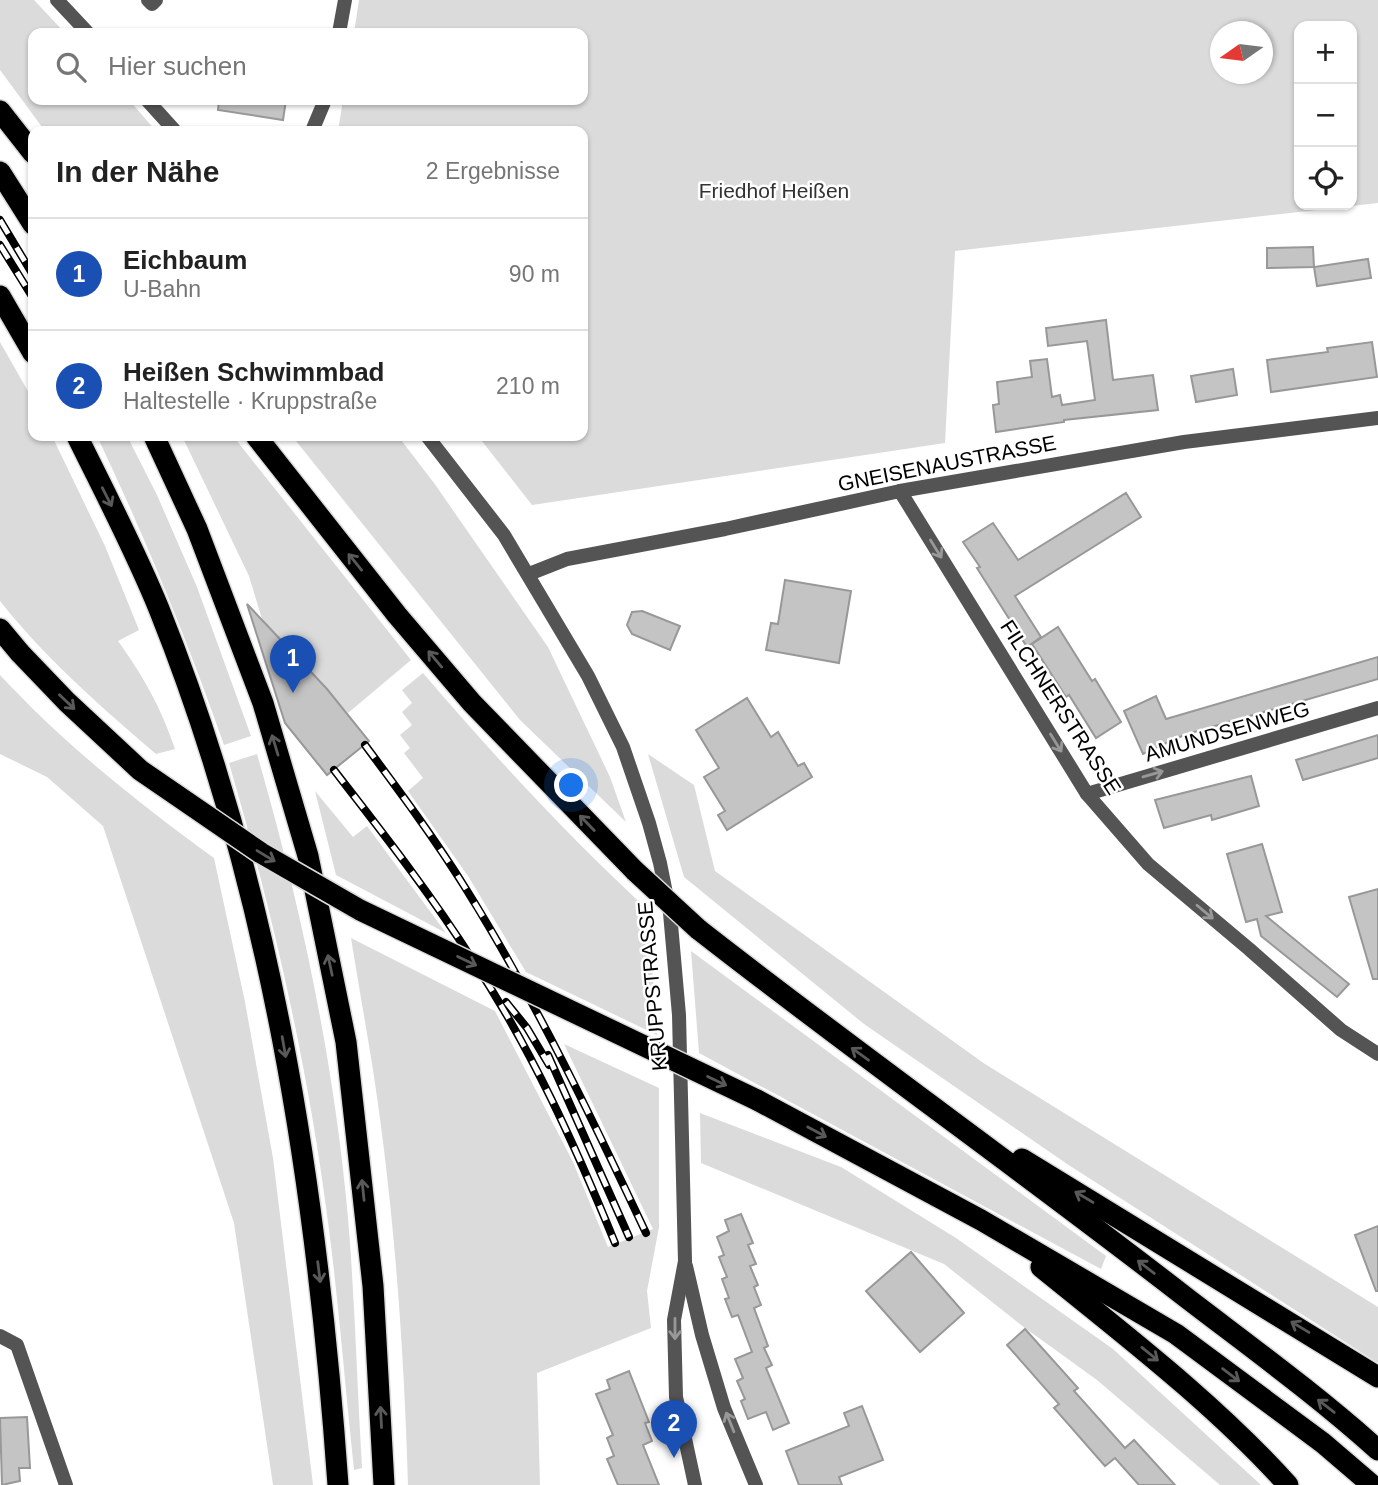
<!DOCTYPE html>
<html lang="de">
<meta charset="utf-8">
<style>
:root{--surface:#fff;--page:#f2f2f2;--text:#222;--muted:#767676;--line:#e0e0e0;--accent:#000}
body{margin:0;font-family:Helvetica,sans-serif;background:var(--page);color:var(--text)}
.controls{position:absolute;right:21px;top:21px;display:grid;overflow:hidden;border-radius:14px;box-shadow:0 2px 5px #0004}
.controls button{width:63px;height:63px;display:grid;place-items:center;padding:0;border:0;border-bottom:2px solid var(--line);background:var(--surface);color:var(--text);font:35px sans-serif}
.compass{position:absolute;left:1210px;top:21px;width:63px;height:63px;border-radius:50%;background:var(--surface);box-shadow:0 2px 5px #0004;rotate:256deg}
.you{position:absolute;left:572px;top:786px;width:24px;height:24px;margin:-18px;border:5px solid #fff;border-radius:50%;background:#1a73e8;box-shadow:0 0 0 10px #1a73e833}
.badge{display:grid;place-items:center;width:46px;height:46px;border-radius:50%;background:var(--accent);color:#fff;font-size:23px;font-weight:700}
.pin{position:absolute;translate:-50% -58px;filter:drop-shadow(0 2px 4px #0008)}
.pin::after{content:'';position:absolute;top:37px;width:24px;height:21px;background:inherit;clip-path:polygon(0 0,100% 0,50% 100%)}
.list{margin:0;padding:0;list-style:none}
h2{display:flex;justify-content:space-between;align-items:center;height:91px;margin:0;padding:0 28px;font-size:30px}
h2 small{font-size:23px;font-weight:400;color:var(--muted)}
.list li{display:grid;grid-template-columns:46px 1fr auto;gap:21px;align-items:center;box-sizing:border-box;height:112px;padding:0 28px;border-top:2px solid var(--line)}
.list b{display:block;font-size:26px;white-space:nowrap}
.list p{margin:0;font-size:23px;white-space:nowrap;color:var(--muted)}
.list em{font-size:23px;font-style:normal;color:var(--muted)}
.icon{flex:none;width:38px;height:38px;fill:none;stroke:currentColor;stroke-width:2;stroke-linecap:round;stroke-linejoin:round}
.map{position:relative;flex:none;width:1378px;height:1485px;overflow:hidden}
.search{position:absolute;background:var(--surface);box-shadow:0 2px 5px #0004;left:28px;top:28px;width:560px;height:77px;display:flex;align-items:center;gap:18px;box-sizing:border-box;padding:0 24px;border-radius:14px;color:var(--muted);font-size:26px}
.panel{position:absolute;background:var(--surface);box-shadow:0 2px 5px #0004;left:28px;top:126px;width:560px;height:315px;border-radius:14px}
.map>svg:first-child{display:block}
</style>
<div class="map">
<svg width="1378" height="1485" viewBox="0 0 1378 1485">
<rect width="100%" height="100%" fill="#fff"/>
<g fill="#dbdbdb" fill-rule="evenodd">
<polygon points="0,0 34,0 65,33 33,33 33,100 129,100 156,131 45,131 0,70"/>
<path d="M359,0H1378V203L955,251L945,443L532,505L478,436H583V131H338L343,100H583V33H354ZM1299,26H1352V205H1299ZM1220,32H1262V74H1220Z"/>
<path d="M0,342L33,400V436H52L105,546L139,630L118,641C143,676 161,707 175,749L156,754C100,706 46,659 0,601Z"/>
<path d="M97,436H127L157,495L197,587L251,736L224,745C187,639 145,537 97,436Z"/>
<polygon points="182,436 233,436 411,660 348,713 262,619 249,576"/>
<polygon points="292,436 398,436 434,483 548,647 610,777 626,822 520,720"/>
<path d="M423,673C494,756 568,836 648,910L657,1035L526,972L468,876L408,791L423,778L404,753L410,748L400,735L412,725L402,712L412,703L402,690Z"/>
<path d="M0,675C64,744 137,802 214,858L245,1002L273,1158L313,1485H273L234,1223L103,826L47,777L0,754Z"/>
<path d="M257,754C301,906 334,1061 348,1218C355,1301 357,1385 362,1468L354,1470C345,1387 339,1304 328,1222C308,1066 273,914 229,763Z"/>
<polygon points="648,754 694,785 715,871 985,1064 1378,1307 1378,1363 1067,1164 864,1024 684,877"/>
<polygon points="315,791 353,837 367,826 446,933 336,875"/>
<path d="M351,938L495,1011L573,1162L608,1247L653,1229L564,1044L659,1088V1227L647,1291L651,1328L537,1373L540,1485H408C404,1348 394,1206 373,1070C366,1026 358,982 351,938Z"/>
<polygon points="691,951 1106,1256 1101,1269 699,1053"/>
<polygon points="700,1113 841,1167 956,1238 1113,1349 1261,1485 1220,1485 1097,1380 1025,1328 944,1264 701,1163"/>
</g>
<g fill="#c4c4c4" stroke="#989898" stroke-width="2">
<polygon points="219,100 286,100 283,120 218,110"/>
<polygon points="1313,247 1314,267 1267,268 1267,248"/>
<polygon points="1368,259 1371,278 1317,286 1314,267"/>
<polygon points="1106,320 1113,380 1153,375 1158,410 1064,420 1064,422 996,432 993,405 999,404 997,382 1032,377 1030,361 1047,359 1052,397 1060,395 1062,405 1095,400 1087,341 1048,346 1046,328"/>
<polygon points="1372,342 1377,377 1271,392 1267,360 1328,352 1327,348"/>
<polygon points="1233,369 1237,395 1196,402 1191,376"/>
<polygon points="1126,493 1141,517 1015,596 1041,637 1027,647 977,568 980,567 963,542 993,523 1018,560"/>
<polygon points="785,580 851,591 839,663 766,650 771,623 778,624"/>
<polygon points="247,604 327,689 369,741 327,775 285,723"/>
<polygon points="642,611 680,626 670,650 632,634 627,625 632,612"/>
<polygon points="1058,627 1092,681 1095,679 1121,722 1096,738 1069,695 1066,697 1032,644"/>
<polygon points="1378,657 1378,679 1184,735 1143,754 1124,711 1156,696 1166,719"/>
<polygon points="747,698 771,737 778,732 798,766 804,763 812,777 727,830 718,815 725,811 704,777 719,768 696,730"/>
<polygon points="1378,735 1378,758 1303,780 1296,760"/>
<polygon points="1251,776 1259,806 1212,820 1211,815 1164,828 1155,800"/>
<polygon points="1262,844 1282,912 1266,916 1349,984 1337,997 1261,936 1257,919 1246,922 1227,854"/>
<polygon points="1378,889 1378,979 1373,979 1349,897"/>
<polygon points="741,1214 753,1243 748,1245 756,1264 750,1266 758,1285 754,1287 761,1305 754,1308 768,1346 764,1348 772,1365 766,1368 789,1423 773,1430 766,1412 748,1419 741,1401 745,1399 737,1381 743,1378 735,1359 752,1352 738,1315 732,1317 725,1299 729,1298 722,1279 727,1277 719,1257 724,1255 717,1237 729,1231 725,1220"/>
<polygon points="1378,1226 1378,1291 1376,1291 1355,1235"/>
<polygon points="911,1252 964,1313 920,1352 866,1291"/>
<polygon points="1025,1329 1078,1388 1074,1391 1125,1448 1134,1440 1175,1485 1139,1485 1115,1458 1105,1466 1054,1408 1059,1404 1007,1345"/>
<polygon points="629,1371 649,1422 645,1423 652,1441 643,1445 659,1485 618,1485 607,1459 614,1456 607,1438 613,1435 596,1394 610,1389 607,1380"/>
<polygon points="862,1406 883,1460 839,1477 842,1485 799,1485 786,1451 849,1426 844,1413"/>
<polygon points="27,1417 30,1468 19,1468 20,1481 2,1485 0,1418"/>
</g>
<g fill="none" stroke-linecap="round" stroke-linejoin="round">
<defs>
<g id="motorway">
<polyline points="0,111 33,153"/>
<polyline points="0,172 33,224"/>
<polyline points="0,296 33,353"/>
<path d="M77,436C105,493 135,550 159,609C271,888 317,1187 338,1485"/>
<polyline points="154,436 197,529 263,703 308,856 346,1042 373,1286 384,1485"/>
<polyline points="256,436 397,615 472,703 635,871"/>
<polyline points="0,629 20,653"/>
<path d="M698,929C859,1055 1026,1173 1188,1299C1252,1348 1318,1396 1378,1450"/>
<polyline points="757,1100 981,1220 1176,1334 1323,1443 1372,1485"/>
<polyline points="1022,1159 1378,1377"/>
<path d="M1041,1267C1126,1336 1214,1403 1288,1485"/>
</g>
</defs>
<use href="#motorway" stroke="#dbdbdb" stroke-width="24"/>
<g stroke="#545454" stroke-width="14">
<polyline points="148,0 152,4 156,0"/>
<polyline points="339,33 345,0"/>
<polyline points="312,131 325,100"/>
<polyline points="900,491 1087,794 1148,864 1249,949 1341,1030 1378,1054"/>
<polyline points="529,574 567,559 725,529 900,491 1184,442 1378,418"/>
<polyline points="1087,794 1378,708"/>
<polyline points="0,1336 17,1345 66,1485"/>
</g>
<g stroke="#545454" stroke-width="14">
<polyline points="57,0 88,33"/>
<polyline points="147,100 175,131"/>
<polyline points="427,436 504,535 588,676 623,747 649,823 660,863 670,913 679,1015 685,1261 674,1320 676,1397 695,1485"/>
<polyline points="686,1266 702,1335 724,1408 756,1485"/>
</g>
<use href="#motorway" stroke="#000" stroke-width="21"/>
<defs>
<g id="rail">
<polyline points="0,220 33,275"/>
<polyline points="0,245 33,298"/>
<path d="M365,745C400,792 435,839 466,889C534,998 591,1116 646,1233"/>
<path d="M334,770C382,832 430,893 472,959C531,1048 575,1145 615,1243"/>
<polyline points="506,1002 527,1028 549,1065"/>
<polyline points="548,1055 629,1237"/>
</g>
</defs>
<use href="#rail" stroke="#000" stroke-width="8"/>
<use href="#rail" stroke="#fff" stroke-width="5" stroke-dasharray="16" stroke-linecap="butt"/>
<defs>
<g id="motorway-bridge">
<polyline points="20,653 67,702 140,770 261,853 360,910 757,1100"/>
<polyline points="635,871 698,929"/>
</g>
</defs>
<use href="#motorway-bridge" stroke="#dbdbdb" stroke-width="24" stroke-linecap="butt"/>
<use href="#motorway-bridge" stroke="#000" stroke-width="21"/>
</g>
<defs><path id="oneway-shaft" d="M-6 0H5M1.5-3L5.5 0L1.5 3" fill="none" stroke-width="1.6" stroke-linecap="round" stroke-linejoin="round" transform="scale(1.75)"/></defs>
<g stroke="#595959">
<use href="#oneway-shaft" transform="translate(107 497) rotate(63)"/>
<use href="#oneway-shaft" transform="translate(355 562) rotate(-129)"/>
<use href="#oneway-shaft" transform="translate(435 659) rotate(-130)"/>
<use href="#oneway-shaft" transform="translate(67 702) rotate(44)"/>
<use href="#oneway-shaft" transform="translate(275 745) rotate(-107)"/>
<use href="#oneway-shaft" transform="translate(587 823) rotate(-134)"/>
<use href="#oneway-shaft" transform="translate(266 856) rotate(31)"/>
<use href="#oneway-shaft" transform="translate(467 961) rotate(26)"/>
<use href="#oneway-shaft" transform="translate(330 965) rotate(-102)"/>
<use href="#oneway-shaft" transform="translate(284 1047) rotate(80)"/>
<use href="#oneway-shaft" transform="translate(860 1054) rotate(-144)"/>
<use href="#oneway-shaft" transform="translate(717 1081) rotate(26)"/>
<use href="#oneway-shaft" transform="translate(817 1132) rotate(28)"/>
<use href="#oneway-shaft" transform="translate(363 1190) rotate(-96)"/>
<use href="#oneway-shaft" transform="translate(1084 1197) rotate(-149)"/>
<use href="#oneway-shaft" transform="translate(1146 1267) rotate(-142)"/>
<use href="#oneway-shaft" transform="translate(319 1272) rotate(83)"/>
<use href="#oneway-shaft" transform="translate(1300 1327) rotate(-149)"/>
<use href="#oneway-shaft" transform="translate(1150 1354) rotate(39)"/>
<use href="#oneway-shaft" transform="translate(1231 1375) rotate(37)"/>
<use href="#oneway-shaft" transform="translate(1326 1406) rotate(-142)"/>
<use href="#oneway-shaft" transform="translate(381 1417) rotate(-93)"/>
</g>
<g stroke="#989898">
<use href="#oneway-shaft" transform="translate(936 549) rotate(58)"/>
<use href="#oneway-shaft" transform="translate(1056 743) rotate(58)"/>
<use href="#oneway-shaft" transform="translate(1153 774) rotate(-16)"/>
<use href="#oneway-shaft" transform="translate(1205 912) rotate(40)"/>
<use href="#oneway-shaft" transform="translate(675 1329) rotate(90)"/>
<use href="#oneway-shaft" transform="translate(730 1422) rotate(-112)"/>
</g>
<g text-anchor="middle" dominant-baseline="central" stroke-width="5" stroke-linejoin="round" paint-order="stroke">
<g font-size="21" fill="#323232" stroke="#fff">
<text x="774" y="190">Friedhof Heißen</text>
</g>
<g font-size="21" fill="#000" stroke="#fff">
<text transform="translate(947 463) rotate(-11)">GNEISENAUSTRASSE</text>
<text transform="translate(1061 707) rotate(57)">FILCHNERSTRASSE</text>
<text transform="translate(1227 731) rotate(-16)">AMUNDSENWEG</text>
<text transform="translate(652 986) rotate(-95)">KRUPPSTRASSE</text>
</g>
</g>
</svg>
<div class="controls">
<button>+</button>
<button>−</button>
<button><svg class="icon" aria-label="locate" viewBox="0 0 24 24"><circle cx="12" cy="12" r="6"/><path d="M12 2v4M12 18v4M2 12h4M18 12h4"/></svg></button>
</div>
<svg class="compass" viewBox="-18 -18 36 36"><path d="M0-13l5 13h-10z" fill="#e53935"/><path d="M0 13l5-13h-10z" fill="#767676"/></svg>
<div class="you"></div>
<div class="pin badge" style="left:293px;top:693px;background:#1a4fb4">1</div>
<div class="pin badge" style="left:674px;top:1458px;background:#1a4fb4">2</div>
<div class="search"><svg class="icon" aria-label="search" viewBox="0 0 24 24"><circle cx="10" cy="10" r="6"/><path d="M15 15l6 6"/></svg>Hier suchen</div>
<section class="panel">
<h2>In der Nähe<small>2 Ergebnisse</small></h2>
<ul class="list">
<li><span class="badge" style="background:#1a4fb4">1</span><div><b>Eichbaum</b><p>U-Bahn</p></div><em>90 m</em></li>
<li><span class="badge" style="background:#1a4fb4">2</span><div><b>Heißen Schwimmbad</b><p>Haltestelle · Kruppstraße</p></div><em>210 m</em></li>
</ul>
</section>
</div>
